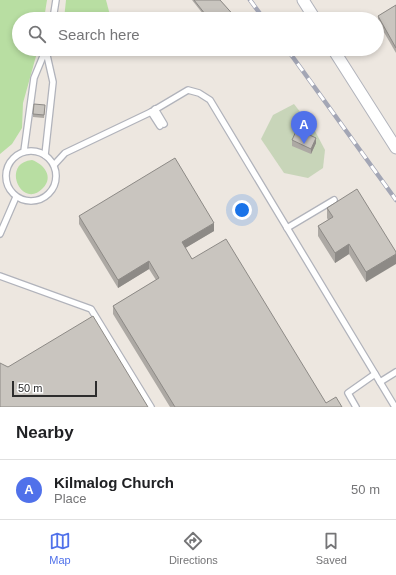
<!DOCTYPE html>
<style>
:root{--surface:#fff;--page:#f6f6f6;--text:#202124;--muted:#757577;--line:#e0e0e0;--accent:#5071ea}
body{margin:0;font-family:Helvetica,sans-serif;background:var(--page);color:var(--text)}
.scale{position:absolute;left:12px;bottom:10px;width:85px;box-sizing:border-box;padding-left:4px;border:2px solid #2d2d2d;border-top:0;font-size:11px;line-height:14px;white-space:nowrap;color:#2d2d2d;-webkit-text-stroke:3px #fff;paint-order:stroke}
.you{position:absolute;left:242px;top:210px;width:14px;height:14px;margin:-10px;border:3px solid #fff;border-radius:50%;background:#1a73e8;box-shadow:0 0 0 6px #1a73e833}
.badge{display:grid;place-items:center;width:26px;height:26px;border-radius:50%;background:var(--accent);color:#fff;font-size:13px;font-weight:700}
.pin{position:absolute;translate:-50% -33px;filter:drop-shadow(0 1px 2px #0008)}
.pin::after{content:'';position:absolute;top:21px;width:14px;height:12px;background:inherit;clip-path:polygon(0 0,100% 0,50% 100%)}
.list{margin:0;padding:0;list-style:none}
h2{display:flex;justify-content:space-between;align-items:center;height:52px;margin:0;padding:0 16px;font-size:17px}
h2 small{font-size:13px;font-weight:400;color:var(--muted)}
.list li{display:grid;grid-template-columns:26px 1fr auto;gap:12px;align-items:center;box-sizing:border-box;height:60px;padding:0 16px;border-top:1px solid var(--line)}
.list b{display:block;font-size:15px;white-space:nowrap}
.list p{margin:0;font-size:13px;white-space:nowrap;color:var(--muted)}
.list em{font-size:13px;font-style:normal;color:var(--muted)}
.icon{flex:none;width:22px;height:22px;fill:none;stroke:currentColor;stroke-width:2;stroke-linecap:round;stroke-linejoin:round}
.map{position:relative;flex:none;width:396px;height:407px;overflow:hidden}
.search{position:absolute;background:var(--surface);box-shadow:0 2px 6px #0003;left:12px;right:12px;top:12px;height:44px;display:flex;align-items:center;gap:10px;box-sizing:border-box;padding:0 14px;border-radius:22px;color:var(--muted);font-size:15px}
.sheet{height:112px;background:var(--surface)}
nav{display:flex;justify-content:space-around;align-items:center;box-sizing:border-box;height:56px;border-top:1px solid var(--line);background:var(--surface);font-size:11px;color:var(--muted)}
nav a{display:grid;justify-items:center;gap:2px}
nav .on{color:var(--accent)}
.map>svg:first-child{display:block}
</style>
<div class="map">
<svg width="396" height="407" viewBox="0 0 396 407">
<rect width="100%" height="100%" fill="#ede7e0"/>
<g fill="#b8dea2">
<polygon points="0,0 47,0 44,19 19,19 19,49 38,49 23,103 22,128 12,144 0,154"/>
<polygon points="66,0 106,0 111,19 64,19"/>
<path d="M32,160C44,164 54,177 43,188C22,211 0,163 32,160Z"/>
</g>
<polygon fill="#c8d5b9" points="294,104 315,131 325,150 323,168 308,178 284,173 261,139 273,115"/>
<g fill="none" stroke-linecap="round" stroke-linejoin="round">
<defs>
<g id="service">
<polyline points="53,19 56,0"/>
<polyline points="155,109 164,124"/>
<polyline points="151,112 160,126"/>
<circle cx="31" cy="176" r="25"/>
<polyline points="24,151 34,78 46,49"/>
<polyline points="45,155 53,82 46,51"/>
<polyline points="54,165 65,153 151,112 188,90 199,93 210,100 395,407"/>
<polyline points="287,228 334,200"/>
<polyline points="0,234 16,197"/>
<polyline points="0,276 91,309 151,407"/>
<polyline points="380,382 396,372"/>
<polyline points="356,407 348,393 375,374"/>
</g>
<g id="minor">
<polyline points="303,0 315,19"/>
<polyline points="333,49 396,148"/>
</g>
</defs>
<use href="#service" stroke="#b1b3bb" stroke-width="8"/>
<use href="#minor" stroke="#b1b3bb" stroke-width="13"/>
<use href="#service" stroke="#fff" stroke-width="5.5"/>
<use href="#minor" stroke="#fff" stroke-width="11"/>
<defs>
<g id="rail">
<polyline points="250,0 264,19"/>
<polyline points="287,49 396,200"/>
</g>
</defs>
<use href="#rail" stroke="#a3a6b5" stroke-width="4.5"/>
<use href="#rail" stroke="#fff" stroke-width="3" stroke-dasharray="9" stroke-linecap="butt"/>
</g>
<g fill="#ada9a4">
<polygon points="192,0 220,0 237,19 207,19"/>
<polygon points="396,5 396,53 378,22 378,16"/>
<polygon points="45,108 44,118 33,117 33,114"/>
<polygon points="292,140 316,143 311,154 292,146"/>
<polygon points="327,208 396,252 366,282 349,254 335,263 318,236 318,226 328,220 327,218"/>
<polygon points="79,216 214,231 185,248 192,259 326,403 342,407 170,407 113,314 113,306 156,280 149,269 118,288 79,224"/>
</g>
<g fill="#8d8a86">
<polygon points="316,138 316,143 311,154 311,149"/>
<polygon points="214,223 214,231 182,250 182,242"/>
<polygon points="349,244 349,254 335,263 335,253"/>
<polygon points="396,254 396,264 366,282 366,272"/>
<polygon points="149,261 149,269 118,288 118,280"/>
</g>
<g fill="#c9c5bf" stroke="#8d8a86">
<polygon points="194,0 220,0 237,19 209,19"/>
<polygon points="396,5 396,48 378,16"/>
<polygon points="34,104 45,105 44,115 33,114"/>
<polygon points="297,129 316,138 311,149 292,140"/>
<polygon points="175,158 214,223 182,242 192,259 226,239 326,403 336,397 342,407 175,407 113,306 159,278 149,261 118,280 79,216"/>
<polygon points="357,189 396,252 396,254 366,272 349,244 335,253 318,226 333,217 327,208"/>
<polygon points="93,316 148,407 0,407 0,363 8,367"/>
</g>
</svg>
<div class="scale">50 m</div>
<div class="you"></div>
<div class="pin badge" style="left:304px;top:144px">A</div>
<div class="search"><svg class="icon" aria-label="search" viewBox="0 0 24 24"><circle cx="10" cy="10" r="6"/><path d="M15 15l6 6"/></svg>Search here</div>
</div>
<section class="sheet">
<h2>Nearby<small></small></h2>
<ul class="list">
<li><span class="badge">A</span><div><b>Kilmalog Church</b><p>Place</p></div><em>50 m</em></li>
</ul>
</section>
<nav>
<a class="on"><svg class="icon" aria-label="map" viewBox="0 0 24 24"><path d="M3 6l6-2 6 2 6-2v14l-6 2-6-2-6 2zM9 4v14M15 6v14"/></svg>Map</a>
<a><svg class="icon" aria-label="directions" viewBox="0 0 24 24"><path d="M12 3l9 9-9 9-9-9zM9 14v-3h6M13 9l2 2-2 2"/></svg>Directions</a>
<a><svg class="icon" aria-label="saved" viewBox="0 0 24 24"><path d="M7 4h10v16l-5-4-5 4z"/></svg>Saved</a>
</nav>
